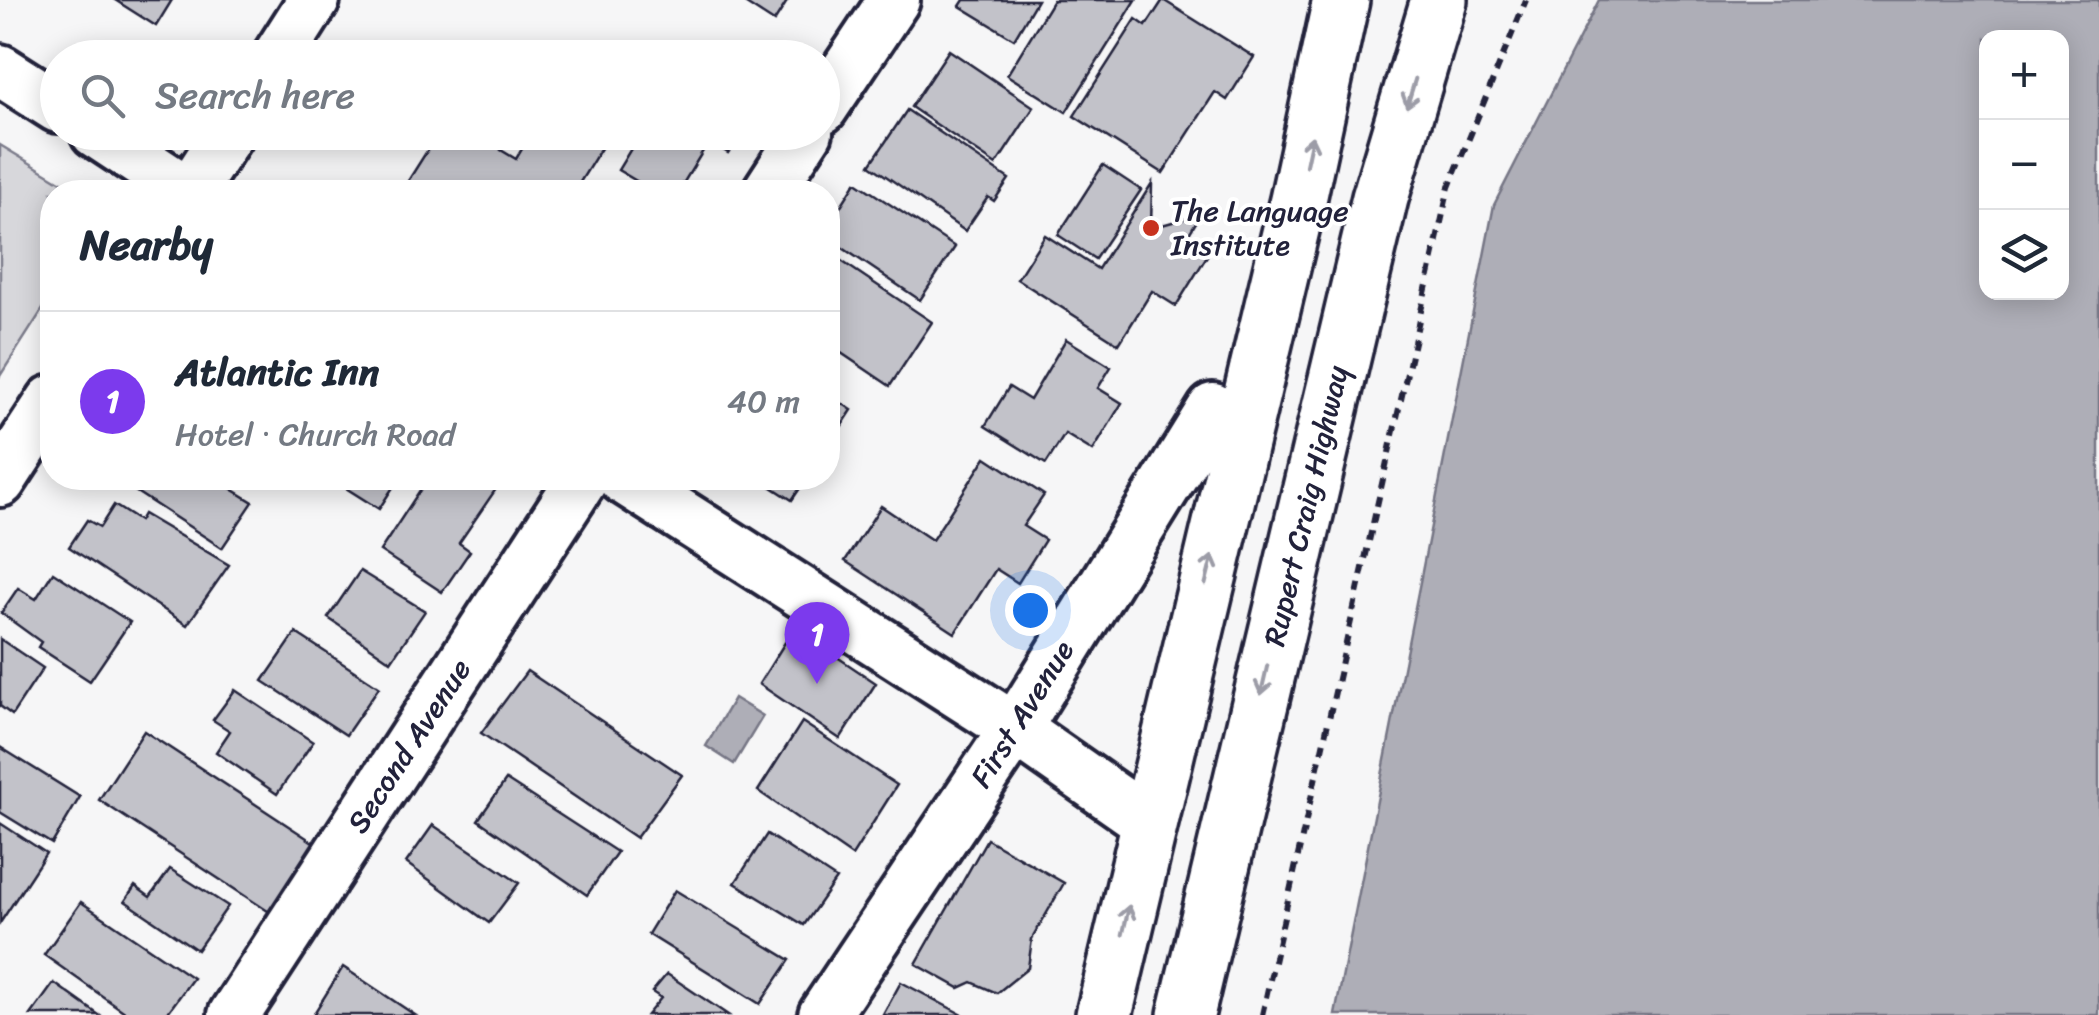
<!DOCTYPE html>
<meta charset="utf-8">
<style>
:root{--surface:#fff;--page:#f6f6f7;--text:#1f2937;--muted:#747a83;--line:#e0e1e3;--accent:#7c3aed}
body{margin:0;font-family:Sriracha,sans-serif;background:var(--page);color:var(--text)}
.controls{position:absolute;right:30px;top:30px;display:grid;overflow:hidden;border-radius:20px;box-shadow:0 5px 25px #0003}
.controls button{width:90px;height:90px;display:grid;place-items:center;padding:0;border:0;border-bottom:2px solid var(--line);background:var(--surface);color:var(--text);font:50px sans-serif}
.you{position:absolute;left:1030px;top:610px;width:35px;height:35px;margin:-25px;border:8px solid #fff;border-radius:50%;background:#1a73e8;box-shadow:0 0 0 15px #1a73e833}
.badge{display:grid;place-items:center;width:65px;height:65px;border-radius:50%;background:var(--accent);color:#fff;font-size:32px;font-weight:700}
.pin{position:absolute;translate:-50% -82px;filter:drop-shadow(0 2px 5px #0008)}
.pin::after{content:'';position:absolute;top:52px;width:35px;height:30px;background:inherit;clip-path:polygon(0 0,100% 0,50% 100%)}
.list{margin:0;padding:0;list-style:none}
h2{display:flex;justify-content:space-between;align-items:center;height:130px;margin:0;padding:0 40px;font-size:42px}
h2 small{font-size:32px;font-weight:400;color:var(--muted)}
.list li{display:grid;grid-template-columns:65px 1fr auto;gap:30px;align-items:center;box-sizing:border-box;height:180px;padding:0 40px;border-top:2px solid var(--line)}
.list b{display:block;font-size:38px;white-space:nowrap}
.list p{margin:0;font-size:32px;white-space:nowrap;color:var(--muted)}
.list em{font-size:32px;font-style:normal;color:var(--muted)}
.icon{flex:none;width:55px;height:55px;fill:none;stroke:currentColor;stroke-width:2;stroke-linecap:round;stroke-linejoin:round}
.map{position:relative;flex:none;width:2099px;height:1015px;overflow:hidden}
.search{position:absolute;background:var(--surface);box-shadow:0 5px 25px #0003;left:40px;top:40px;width:800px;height:110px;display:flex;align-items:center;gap:25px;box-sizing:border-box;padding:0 35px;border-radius:55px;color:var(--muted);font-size:38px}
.panel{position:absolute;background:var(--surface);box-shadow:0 5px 25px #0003;left:40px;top:180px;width:800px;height:310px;border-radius:40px}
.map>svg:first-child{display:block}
</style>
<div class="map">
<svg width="2099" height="1015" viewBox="0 0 2099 1015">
<rect width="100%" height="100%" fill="#f6f6f7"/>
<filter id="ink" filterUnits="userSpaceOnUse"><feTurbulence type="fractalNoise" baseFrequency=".01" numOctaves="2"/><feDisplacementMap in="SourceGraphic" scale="20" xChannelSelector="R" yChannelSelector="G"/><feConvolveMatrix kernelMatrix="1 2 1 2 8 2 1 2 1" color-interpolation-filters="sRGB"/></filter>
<g filter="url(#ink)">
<polygon fill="#d7d7db" stroke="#7c7c8b" stroke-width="2.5" points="0,145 78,192 52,192 52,295 0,376"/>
<g fill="#aeaeb7" stroke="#767685" stroke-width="2.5" fill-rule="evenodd">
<path d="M1599,0H2099V1015H1335L1494,205ZM1986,38H2062V292H1986Z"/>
<polygon points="734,698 763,716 734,764 706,746"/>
</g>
<g fill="#c2c2c9" stroke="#22223b" stroke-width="2.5">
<polygon points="115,0 172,0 156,26"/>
<polygon points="740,0 788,0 774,22"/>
<polygon points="964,0 1037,0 1014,39 960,6"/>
<polygon points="1053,0 1136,0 1066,112 1007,75"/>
<polygon points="1163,0 1254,57 1227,100 1215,92 1163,173 1074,116 1136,19 1146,26"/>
<polygon points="949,50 1034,107 996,165 911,107"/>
<polygon points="907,110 1009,179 994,201 988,197 965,231 870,165"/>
<polygon points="439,132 511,132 501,150 516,159 532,132 611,132 574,192 401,192"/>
<polygon points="641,132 742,132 728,153 709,141 678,192 655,192 618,170"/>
<polygon points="1103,165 1141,190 1095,259 1058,235"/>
<polygon points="856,182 955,247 920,300 828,238 828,226"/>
<polygon points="1152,183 1151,228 1201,214 1184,242 1207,256 1176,306 1152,291 1119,344 1017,279 1045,235 1098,269"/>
<polygon points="828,252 932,322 890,386 828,344"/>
<polygon points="1066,339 1111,367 1098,388 1122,403 1093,451 1065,434 1046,464 985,426 1009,387 1030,400"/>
<polygon points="828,394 852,410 828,447"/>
<polygon points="986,457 1044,495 1023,526 1045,540 1018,583 996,569 955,633 845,561 881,506 932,540"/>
<polygon points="115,478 214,478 253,502 222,548"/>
<polygon points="330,478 399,478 379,509"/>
<polygon points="428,478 477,478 496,489 459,543 470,551 442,592 380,551"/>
<polygon points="758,478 807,478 792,500"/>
<polygon points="114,505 139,521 143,514 229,565 187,625 69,547 87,520 100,527"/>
<polygon points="360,571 425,611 391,661 328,618"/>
<polygon points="53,572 130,622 90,681 38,647 41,642 1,613 18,588 36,599"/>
<polygon points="794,628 876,683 840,739 759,684"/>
<polygon points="296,633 379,687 346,735 263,681"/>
<polygon points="0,639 43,668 12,715 0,706"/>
<polygon points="527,671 682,775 636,838 481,733"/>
<polygon points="235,690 313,742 277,794 216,752 230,731 213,720"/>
<polygon points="802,722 897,785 852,856 758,791"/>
<polygon points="144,731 319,846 274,915 99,800"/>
<polygon points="0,747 80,797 52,844 0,812"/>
<polygon points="506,780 617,852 587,895 478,820"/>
<polygon points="0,823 46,853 0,923"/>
<polygon points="433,825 519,883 489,923 406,863"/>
<polygon points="767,834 836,879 804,925 735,883"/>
<polygon points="987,839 1064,883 1032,939 1028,968 997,993 972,982 959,988 916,964"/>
<polygon points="170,869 228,906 197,950 125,901 135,886 150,897"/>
<polygon points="675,890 790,960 760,1004 648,934"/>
<polygon points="81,902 193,978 166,1015 129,1015 44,955"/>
<polygon points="343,967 415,1015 313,1015"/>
<polygon points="667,974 728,1015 647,1015 661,998 652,992"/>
<polygon points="901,982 963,1015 883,1015"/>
<polygon points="54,983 99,1015 31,1015"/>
</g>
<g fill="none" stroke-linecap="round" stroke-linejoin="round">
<defs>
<g id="minor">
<polyline points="277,58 314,0"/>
<polyline points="0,70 58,107"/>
<polyline points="822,108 894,0"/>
<polyline points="96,132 187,192"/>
<polyline points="190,192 229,132"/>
<polyline points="768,192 807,132"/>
<polyline points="623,478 1015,729 1148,822"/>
<polyline points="0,481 52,401"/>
<polyline points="234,1015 583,478"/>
<polyline points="824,1015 1015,729 1213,409"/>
</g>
<g id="major">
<polyline points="1104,1015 1298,200 1341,0"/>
<polyline points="1186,1015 1380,198 1439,0"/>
</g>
</defs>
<use href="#minor" stroke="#22223b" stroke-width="58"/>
<use href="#major" stroke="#22223b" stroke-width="62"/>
<polyline stroke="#22223b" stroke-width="6" stroke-dasharray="10 8" stroke-linecap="butt" points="1262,1015 1449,187 1526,0"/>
<use href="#minor" stroke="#fff" stroke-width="50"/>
<use href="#major" stroke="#fff" stroke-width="55"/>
</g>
<defs><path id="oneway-shaft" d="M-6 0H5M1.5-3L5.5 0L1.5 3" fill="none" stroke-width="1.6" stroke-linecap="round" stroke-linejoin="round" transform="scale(2.5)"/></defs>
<g stroke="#9c9ca7">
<use href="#oneway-shaft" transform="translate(1411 93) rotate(107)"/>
<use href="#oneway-shaft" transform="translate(1309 151) rotate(-78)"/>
<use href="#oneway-shaft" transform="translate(1209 570) rotate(-76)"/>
<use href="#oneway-shaft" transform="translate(1264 680) rotate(103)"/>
<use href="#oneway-shaft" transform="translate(1126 920) rotate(-77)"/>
</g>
</g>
<circle fill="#c8321e" stroke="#fff" stroke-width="4" cx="1151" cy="228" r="10"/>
<g text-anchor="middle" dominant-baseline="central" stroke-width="8" stroke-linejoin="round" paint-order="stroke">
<g font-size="30" fill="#22223b" stroke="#fff" text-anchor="start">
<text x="1171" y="211">The Language<tspan x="1171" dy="34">Institute</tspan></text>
</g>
<g font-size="30" fill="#22223b" stroke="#fff">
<text transform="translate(1306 506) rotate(-77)">Rupert Craig Highway</text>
<text transform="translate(1022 714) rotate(-58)">First Avenue</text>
<text transform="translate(409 746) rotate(-57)">Second Avenue</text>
</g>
</g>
</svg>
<div class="controls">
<button>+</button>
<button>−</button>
<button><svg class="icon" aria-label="layers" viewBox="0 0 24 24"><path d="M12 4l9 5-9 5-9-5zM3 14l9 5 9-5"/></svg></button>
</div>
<div class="you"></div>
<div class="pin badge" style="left:817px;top:684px">1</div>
<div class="search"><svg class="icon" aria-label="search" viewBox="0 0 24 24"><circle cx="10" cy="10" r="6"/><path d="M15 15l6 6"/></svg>Search here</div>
<section class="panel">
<h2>Nearby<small></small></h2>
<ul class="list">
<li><span class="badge">1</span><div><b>Atlantic Inn</b><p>Hotel · Church Road</p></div><em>40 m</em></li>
</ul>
</section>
</div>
